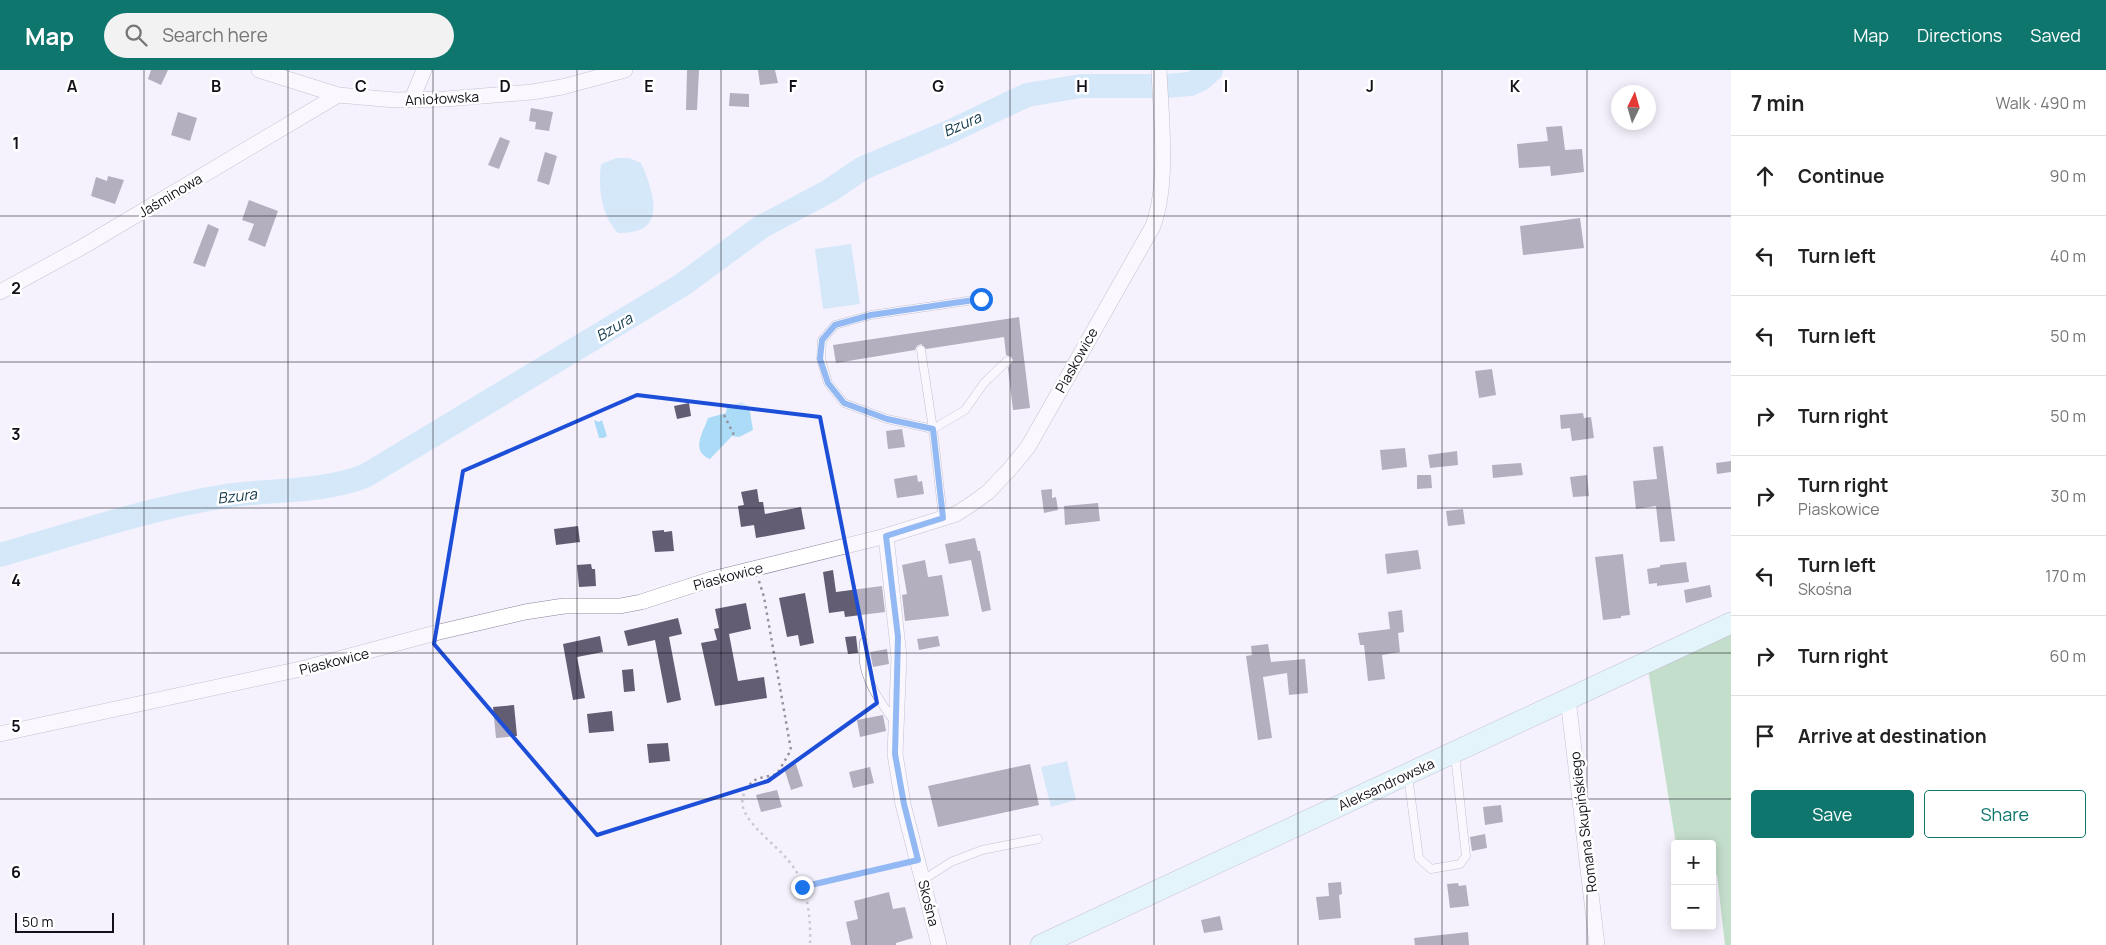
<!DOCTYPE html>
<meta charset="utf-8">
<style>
:root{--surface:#fff;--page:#f2f2f2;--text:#222;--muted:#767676;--line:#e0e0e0;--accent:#0f766e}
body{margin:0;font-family:Manrope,sans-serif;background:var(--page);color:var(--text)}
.controls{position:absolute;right:15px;bottom:15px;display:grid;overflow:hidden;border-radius:5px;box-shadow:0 2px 12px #0003}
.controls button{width:45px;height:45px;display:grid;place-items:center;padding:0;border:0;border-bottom:1px solid var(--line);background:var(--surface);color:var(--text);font:25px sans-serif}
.compass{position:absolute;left:1611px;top:15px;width:45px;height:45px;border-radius:50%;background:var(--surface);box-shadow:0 2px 12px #0003;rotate:5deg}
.scale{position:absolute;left:15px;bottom:12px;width:99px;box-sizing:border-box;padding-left:5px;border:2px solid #131019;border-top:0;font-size:14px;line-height:18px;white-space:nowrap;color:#131019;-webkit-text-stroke:4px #fff;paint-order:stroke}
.stop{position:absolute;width:15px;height:15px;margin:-11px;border:4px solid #1a73e8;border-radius:50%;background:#fff}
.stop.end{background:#1a73e8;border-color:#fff;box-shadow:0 1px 5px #0008}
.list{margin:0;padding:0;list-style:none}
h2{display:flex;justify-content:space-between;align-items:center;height:65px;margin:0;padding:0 20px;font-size:21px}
h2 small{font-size:16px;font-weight:400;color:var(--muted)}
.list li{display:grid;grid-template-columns:32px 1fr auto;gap:15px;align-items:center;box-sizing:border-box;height:80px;padding:0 20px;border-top:1px solid var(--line)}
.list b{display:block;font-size:19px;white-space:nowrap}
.list p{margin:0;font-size:16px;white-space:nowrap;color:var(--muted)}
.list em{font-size:16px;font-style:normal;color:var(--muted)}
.actions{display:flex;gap:10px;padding:15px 20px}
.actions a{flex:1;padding:11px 0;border:1px solid var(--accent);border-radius:5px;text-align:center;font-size:18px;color:var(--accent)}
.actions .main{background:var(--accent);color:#fff}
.icon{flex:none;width:28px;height:28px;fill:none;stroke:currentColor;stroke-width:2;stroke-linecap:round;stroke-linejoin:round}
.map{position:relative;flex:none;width:1731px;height:875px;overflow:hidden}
header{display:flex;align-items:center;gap:30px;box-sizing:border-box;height:70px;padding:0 25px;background:var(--accent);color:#fff}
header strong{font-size:24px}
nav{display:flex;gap:28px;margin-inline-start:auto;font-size:18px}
.search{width:350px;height:45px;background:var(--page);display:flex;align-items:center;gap:12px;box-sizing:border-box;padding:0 18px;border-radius:28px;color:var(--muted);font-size:19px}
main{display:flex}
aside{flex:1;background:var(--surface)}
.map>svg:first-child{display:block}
</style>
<header>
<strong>Map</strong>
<div class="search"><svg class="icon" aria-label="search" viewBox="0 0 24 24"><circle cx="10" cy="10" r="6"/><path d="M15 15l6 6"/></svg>Search here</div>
<nav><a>Map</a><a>Directions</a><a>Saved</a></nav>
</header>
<main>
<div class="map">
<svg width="1731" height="875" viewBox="0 0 1731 875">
<rect width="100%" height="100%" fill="#f5f2fd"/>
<polygon fill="#86c68d" points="1731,553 1731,875 1725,875 1717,805 1712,804 1712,774 1676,774 1647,593"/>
<g fill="#abdbf6">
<path d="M617,88H629L641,93C648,108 663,145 645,157C638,162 626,163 618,163C601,145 598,118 601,94Z"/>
<polygon points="851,174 860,234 823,239 815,179"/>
<path d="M741,332L749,336L753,360L739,367L732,366L710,389C690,381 703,363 708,348L726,343L727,337Z"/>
<polygon points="594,350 599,352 602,350 607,366 604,368 599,368"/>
<polygon points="1067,691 1076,730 1051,737 1041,697"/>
</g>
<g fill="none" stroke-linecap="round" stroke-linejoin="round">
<path stroke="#abdbf6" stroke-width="24" d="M0,485C74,464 149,438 226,426C272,419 321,423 365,406L682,215L761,157L829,121L863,98L949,62L1027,25L1081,16H1167L1190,14L1201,9L1211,0"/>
</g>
<g fill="#635d73">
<polygon points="151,0 168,0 161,15 148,9"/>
<polygon points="687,0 699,0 697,40 686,40"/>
<polygon points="758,0 775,0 778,13 760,15"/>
<polygon points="730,23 749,24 749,37 729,36"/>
<polygon points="531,38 553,42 549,61 535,59 536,52 529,51"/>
<polygon points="178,42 197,48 190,71 171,65"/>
<polygon points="1562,56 1565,80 1582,79 1584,102 1551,106 1550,96 1519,98 1517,74 1548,71 1546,57"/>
<polygon points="500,67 510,71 499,99 488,95"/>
<polygon points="545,82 557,86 549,115 537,111"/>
<polygon points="108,106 124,110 115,134 91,126 96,107 107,111"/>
<polygon points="249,130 278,141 265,177 248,170 254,154 242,150"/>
<polygon points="1580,148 1584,178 1523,185 1520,156"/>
<polygon points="208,154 219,159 205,197 193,193"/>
<polygon points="1019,247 1030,338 1013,340 1008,298 1013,290 1011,287 1006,285 1004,267 926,279 921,274 917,276 915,280 836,293 833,275"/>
<polygon points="1492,299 1496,325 1479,328 1475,301"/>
<polygon points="689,333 691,346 677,349 674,336"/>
<polygon points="1583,343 1584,348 1591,347 1594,368 1572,371 1570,358 1561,359 1560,345"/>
<polygon points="902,359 905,377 888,379 886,361"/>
<polygon points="1663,376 1675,471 1660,472 1656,436 1636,439 1633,411 1657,409 1653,377"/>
<polygon points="1405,378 1407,397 1382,400 1380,380"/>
<polygon points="1457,381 1458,395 1430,398 1428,385"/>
<polygon points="1731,391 1731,402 1717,404 1716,393"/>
<polygon points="1521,393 1523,405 1493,408 1492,395"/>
<polygon points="917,405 918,412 922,411 924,424 897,428 894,409"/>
<polygon points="1417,405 1431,405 1432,418 1417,419"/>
<polygon points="1587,405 1589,426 1573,427 1570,407"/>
<polygon points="757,419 759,432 763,432 765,444 801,437 805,459 756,468 754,455 741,457 738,436 744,435 741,422"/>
<polygon points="1052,419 1052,428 1056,427 1058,440 1044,443 1041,420"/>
<polygon points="1098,433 1100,451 1065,455 1064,436"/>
<polygon points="1463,439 1465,454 1448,456 1446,441"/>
<polygon points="578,456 580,472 556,475 554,459"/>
<polygon points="664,460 664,462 672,461 674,481 655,482 652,461"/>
<polygon points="975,468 978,481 980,481 991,540 982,542 971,490 949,494 945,474"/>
<polygon points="1418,480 1421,499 1387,504 1385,484"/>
<polygon points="1623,484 1630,545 1621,546 1621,548 1603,550 1595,487"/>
<polygon points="925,490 928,507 942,505 949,546 905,551 902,525 907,524 902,495"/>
<polygon points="1686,492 1689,512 1657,516 1657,513 1649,514 1647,499 1660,497 1660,495"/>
<polygon points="591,494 592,499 595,499 596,516 579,517 577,495"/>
<polygon points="833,500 836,522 882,516 885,542 845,547 844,541 829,543 823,502"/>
<polygon points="1710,515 1712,527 1686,533 1684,520"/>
<polygon points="805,523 814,573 800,576 798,565 787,567 779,528"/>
<polygon points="746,533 751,559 729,564 738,611 764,607 767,628 715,636 701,573 717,570 714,559 719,558 715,539"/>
<polygon points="1402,540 1404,562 1398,563 1400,582 1382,585 1385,609 1368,611 1364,575 1360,575 1358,563 1390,559 1388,542"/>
<polygon points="678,548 682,564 669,567 681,630 667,633 655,570 628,576 624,561"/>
<polygon points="600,566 603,582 577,587 585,628 573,630 563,574"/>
<polygon points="856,566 858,583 848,584 845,567"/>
<polygon points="938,566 940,576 919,580 917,569"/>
<polygon points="1268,574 1271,592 1305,589 1308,623 1289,625 1287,603 1263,607 1272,668 1258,670 1246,586 1252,585 1251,576"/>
<polygon points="887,579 889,594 873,597 870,582"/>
<polygon points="633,599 635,621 624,622 622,600"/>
<polygon points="514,635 517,666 496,668 493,637"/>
<polygon points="612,641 614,661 589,663 587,644"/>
<polygon points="883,645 886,661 860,667 857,650"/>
<polygon points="668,673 670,691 649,693 647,674"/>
<polygon points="796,694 803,716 791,720 784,698"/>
<polygon points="1030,694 1039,735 938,757 928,716"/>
<polygon points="870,697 874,713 853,718 849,702"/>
<polygon points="777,720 782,737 761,742 756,725"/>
<polygon points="1501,735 1503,752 1485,755 1483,737"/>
<polygon points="1485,764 1487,778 1472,781 1470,767"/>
<polygon points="1341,812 1342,824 1339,825 1341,848 1319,850 1316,827 1329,826 1328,813"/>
<polygon points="1458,813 1459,816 1466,815 1469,836 1450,838 1447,814"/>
<polygon points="889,822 893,839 905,837 913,868 896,873 896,875 851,875 846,852 858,849 854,831"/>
<polygon points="1220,846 1223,860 1204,863 1201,850"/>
<polygon points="1468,862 1469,875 1415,875 1414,868"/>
</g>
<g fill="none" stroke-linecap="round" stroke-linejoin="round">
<defs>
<g id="lane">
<polyline points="981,229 871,245 835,255 822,270 821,289 828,313 844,333 887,349 933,359 965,340 984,313 1007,291"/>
<polyline points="921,280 933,359 943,448"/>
<path d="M864,572C859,604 877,627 894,651"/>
<polyline points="1408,706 1419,788 1431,799 1460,794 1466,786 1455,685"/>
<polyline points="923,810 951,792 982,780 1038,769"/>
</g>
<g id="street">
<polyline points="259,0 338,25 395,30 446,29 532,22 562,17 625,0"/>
<polyline points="412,29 424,0"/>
<polyline points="0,222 84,176 338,25"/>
<polyline points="886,466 899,587 895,684 903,734 939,875"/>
<polyline points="1568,629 1597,875"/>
<path d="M0,664L305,598L439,562L525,542L564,536H620L641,532L712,509L886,466L956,444L973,433L988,422L1009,400L1028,377L1153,156C1169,112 1161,48 1159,0"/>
</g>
<polyline id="secondary" points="1041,875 1731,553"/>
</defs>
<use href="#lane" stroke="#8a849c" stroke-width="9"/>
<use href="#street" stroke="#8a849c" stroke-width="16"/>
<use href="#secondary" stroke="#8a849c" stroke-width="22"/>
<g stroke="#96939d" stroke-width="2.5" stroke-dasharray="2.5 4" stroke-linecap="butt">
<polyline points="724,345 734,365"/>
<path d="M759,511L764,527L791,680L777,704C771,706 761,707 755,710C746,716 739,729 744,740C752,760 781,778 794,798C808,819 811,850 810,875"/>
<polyline points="802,817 905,793"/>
</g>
<use href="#lane" stroke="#fff" stroke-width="8"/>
<use href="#street" stroke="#fff" stroke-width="15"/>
<use href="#secondary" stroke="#cdf8f9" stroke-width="21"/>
</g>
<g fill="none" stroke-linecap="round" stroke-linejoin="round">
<polyline stroke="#1a73e8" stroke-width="6" points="802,817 918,790 904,734 895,684 898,567 886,466 943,448 933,359 887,349 844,333 828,313 820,289 822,270 835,255 871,245 981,229"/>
</g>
<path d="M0 0H1731V875H0ZM637,325L820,347L877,633L768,711L597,765L434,574L463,401Z" fill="#f5f2fd" fill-opacity=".55" fill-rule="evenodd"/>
<path fill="none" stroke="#1d4ed8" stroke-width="4" stroke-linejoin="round" d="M637,325L820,347L877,633L768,711L597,765L434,574L463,401Z"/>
<path fill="none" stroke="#131019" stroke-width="1" stroke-opacity="0.55" d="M144,0V875M288,0V875M433,0V875M577,0V875M721,0V875M866,0V875M1010,0V875M1154,0V875M1298,0V875M1442,0V875M1587,0V875M0,146H1731M0,292H1731M0,438H1731M0,583H1731M0,729H1731"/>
<g text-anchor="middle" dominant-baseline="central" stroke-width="5" stroke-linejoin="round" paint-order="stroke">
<g font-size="14" fill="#131019" stroke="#fff">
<text transform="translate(442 28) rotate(-3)">Aniołowska</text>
<text transform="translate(170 125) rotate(-31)">Jaśminowa</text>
<text transform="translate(1076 290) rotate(-61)">Piaskowice</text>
<text transform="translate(728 506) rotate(-15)">Piaskowice</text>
<text transform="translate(334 591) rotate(-14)">Piaskowice</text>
<text transform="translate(1386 714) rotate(-25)">Aleksandrowska</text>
<text transform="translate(1583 752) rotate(-97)">Romana Skupińskiego</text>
<text transform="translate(929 833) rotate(76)">Skośna</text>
</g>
<g font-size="15" font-style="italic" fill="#103749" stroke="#fff">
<text transform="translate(962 54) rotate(-24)">Bzura</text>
<text transform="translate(614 257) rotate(-31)">Bzura</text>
<text transform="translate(237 426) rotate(-7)">Bzura</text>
</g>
</g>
<g font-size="16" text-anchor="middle" font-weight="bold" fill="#131019" stroke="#fff" stroke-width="5" stroke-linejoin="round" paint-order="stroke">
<text x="72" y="22">A</text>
<text x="216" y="22">B</text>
<text x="361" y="22">C</text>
<text x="505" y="22">D</text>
<text x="649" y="22">E</text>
<text x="793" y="22">F</text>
<text x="938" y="22">G</text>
<text x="1082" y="22">H</text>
<text x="1226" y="22">I</text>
<text x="1370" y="22">J</text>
<text x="1515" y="22">K</text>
<text x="16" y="79">1</text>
<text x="16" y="224">2</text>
<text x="16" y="370">3</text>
<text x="16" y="516">4</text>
<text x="16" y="662">5</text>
<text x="16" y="808">6</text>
</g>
</svg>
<div class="controls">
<button>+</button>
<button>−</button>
</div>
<svg class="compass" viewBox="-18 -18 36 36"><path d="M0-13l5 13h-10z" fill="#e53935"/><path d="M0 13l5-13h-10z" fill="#767676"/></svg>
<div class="scale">50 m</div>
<div class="stop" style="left:981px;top:229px"></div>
<div class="stop end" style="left:802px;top:817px"></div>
</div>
<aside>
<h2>7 min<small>Walk · 490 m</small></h2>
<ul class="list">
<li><svg class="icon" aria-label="ahead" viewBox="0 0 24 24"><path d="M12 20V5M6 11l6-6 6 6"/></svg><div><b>Continue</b></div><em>90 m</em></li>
<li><svg class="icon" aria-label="left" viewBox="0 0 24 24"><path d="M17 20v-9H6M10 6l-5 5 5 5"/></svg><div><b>Turn left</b></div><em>40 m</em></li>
<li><svg class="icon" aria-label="left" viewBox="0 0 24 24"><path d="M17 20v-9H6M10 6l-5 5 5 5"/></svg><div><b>Turn left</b></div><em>50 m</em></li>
<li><svg class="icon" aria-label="right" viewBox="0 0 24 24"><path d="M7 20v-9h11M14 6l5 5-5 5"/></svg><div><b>Turn right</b></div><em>50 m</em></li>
<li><svg class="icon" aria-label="right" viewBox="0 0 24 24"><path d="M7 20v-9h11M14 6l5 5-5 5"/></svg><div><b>Turn right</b><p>Piaskowice</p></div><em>30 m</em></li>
<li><svg class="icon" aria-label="left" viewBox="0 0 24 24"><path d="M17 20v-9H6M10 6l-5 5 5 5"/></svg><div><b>Turn left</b><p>Skośna</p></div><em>170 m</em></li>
<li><svg class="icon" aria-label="right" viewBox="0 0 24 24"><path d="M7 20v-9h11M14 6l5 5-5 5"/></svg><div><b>Turn right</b></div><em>60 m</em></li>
<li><svg class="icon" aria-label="arrive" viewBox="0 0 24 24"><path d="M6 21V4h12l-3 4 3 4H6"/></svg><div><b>Arrive at destination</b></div></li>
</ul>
<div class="actions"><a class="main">Save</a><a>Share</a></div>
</aside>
</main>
